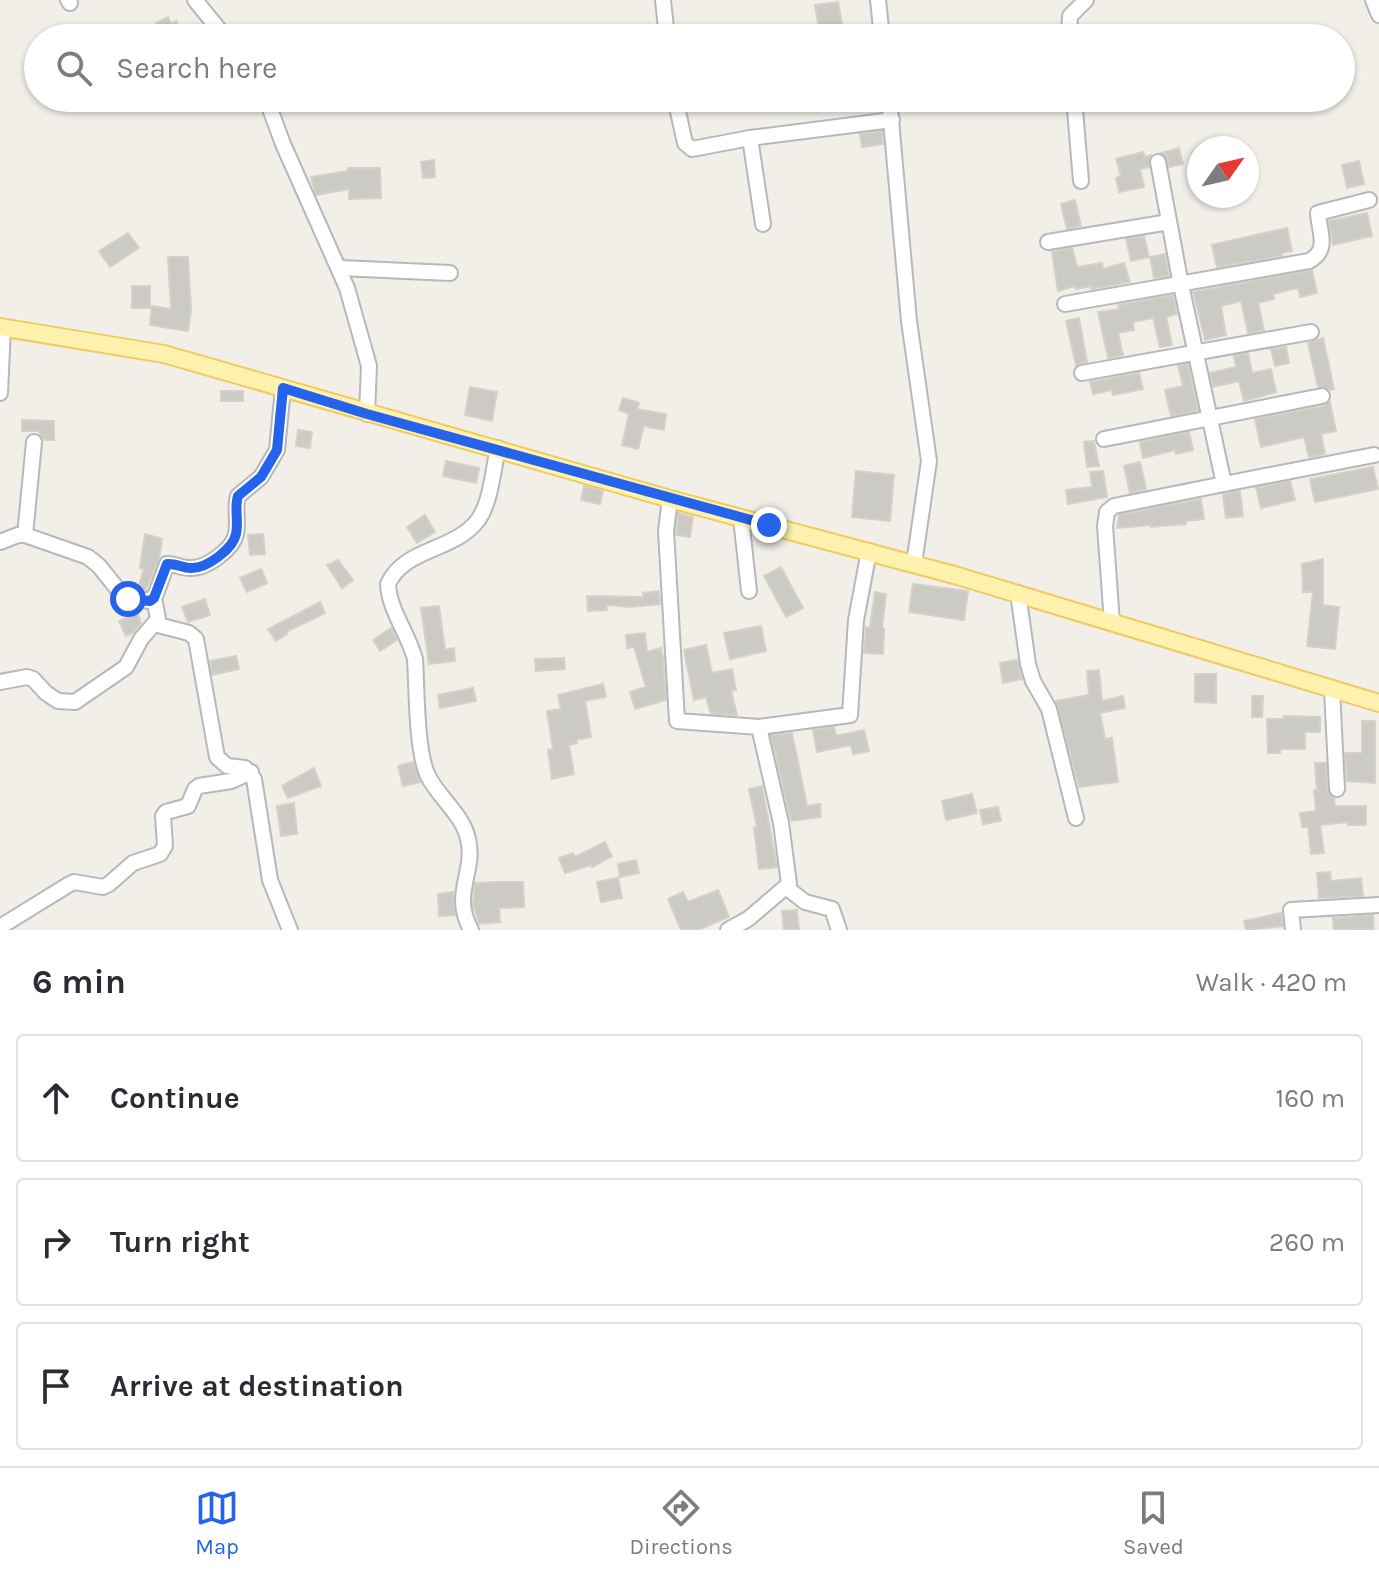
<!DOCTYPE html>
<meta charset="utf-8">
<style>
:root{--surface:#fff;--page:#f2f2f3;--text:#2b2b33;--muted:#7c7c81;--line:#e1e1e2;--accent:#2563eb}
body{margin:0;font-family:Karla,sans-serif;background:var(--page);color:var(--text)}
.compass{position:absolute;left:1187px;top:136px;width:72px;height:72px;border-radius:50%;background:var(--surface);box-shadow:0 2px 6px #0004;rotate:56deg}
.stop{position:absolute;width:24px;height:24px;margin:-18px;border:6px solid #2563eb;border-radius:50%;background:#fff}
.stop.end{background:#2563eb;border-color:#fff;box-shadow:0 2px 8px #0008}
.list{margin:0;padding:0;list-style:none}
h2{display:flex;justify-content:space-between;align-items:center;height:104px;margin:0;padding:0 32px;font-size:34px}
h2 small{font-size:26px;font-weight:400;color:var(--muted)}
.list li{display:grid;grid-template-columns:52px 1fr auto;gap:24px;align-items:center;box-sizing:border-box;height:128px;margin:0 16px 16px;padding:0 16px;border:2px solid var(--line);border-radius:8px}
.list b{display:block;font-size:30px;white-space:nowrap}
.list em{font-size:26px;font-style:normal;color:var(--muted)}
.icon{flex:none;width:44px;height:44px;fill:none;stroke:currentColor;stroke-width:2;stroke-linecap:round;stroke-linejoin:round}
.map{position:relative;flex:none;width:1379px;height:930px;overflow:hidden}
.search{position:absolute;background:var(--surface);box-shadow:0 2px 6px #0004;left:24px;right:24px;top:24px;height:88px;display:flex;align-items:center;gap:20px;box-sizing:border-box;padding:0 28px;border-radius:44px;color:var(--muted);font-size:30px}
.sheet{height:536px;background:var(--surface)}
nav{display:flex;justify-content:space-around;align-items:center;box-sizing:border-box;height:112px;border-top:2px solid var(--line);background:var(--surface);font-size:22px;color:var(--muted)}
nav a{display:grid;justify-items:center;gap:4px}
nav .on{color:var(--accent)}
.map>svg:first-child{display:block}
</style>
<div class="map">
<svg width="1379" height="930" viewBox="0 0 1379 930">
<rect width="100%" height="100%" fill="#f1efe8"/>
<g fill="#cccac5" stroke="#d6d1c6" stroke-width="2">
<polygon points="838,2 842,24 819,28 815,5"/>
<polygon points="168,17 171,24 176,21 185,38 142,38 160,28 156,23"/>
<polygon points="882,131 883,144 862,147 860,134"/>
<polygon points="1179,148 1183,164 1169,167 1166,156 1161,153"/>
<polygon points="1143,152 1145,157 1151,155 1149,167 1140,169 1144,187 1119,192 1116,178 1121,176 1116,159"/>
<polygon points="434,160 435,177 423,178 421,162"/>
<polygon points="1359,161 1364,184 1347,188 1342,165"/>
<polygon points="348,168 380,168 381,198 349,199 349,189 316,195 311,177 348,171"/>
<polygon points="1075,200 1081,226 1067,229 1061,204"/>
<polygon points="1367,213 1372,236 1333,245 1329,221"/>
<polygon points="1287,228 1292,251 1282,253 1282,256 1217,267 1212,245"/>
<polygon points="128,233 139,248 110,267 99,251"/>
<polygon points="1144,236 1149,257 1131,261 1126,239"/>
<polygon points="1072,248 1077,267 1102,263 1103,269 1124,263 1130,282 1091,289 1091,286 1076,289 1075,286 1058,291 1052,252"/>
<polygon points="1165,254 1169,276 1154,278 1150,257"/>
<polygon points="168,257 188,257 191,310 188,331 150,325 152,306 171,309"/>
<polygon points="1312,270 1317,293 1300,297 1298,288 1273,294 1274,299 1258,303 1264,330 1248,333 1241,301 1221,306 1226,335 1205,340 1193,292"/>
<rect x="132" y="286" width="18" height="22"/>
<polygon points="1173,295 1177,314 1166,317 1172,345 1160,347 1153,318 1133,322 1134,330 1118,333 1123,355 1108,358 1098,312 1119,309 1118,305"/>
<polygon points="1079,318 1087,362 1076,365 1066,321"/>
<polygon points="1323,338 1334,389 1330,390 1318,387 1308,343"/>
<polygon points="1286,347 1289,363 1275,366 1271,349"/>
<polygon points="1248,353 1252,373 1271,369 1276,392 1244,401 1239,381 1213,387 1210,373 1236,367 1234,356"/>
<polygon points="1188,364 1198,410 1171,416 1165,390 1183,386 1178,366"/>
<polygon points="1139,373 1143,389 1113,395 1112,390 1093,394 1090,382"/>
<polygon points="470,387 497,392 492,421 465,415"/>
<rect x="221" y="391" width="22" height="10"/>
<polygon points="623,398 639,403 637,409 666,414 664,430 644,426 638,449 622,445 629,414 619,410"/>
<polygon points="1330,402 1336,431 1321,434 1325,454 1309,457 1304,437 1261,447 1255,419 1324,406"/>
<polygon points="22,420 54,421 54,440 44,440 38,431 22,431"/>
<polygon points="298,430 312,432 310,448 296,446"/>
<polygon points="1189,432 1193,450 1176,454 1175,450 1143,458 1140,442"/>
<polygon points="1094,441 1099,466 1087,467 1084,442"/>
<polygon points="446,461 479,468 476,483 443,476"/>
<polygon points="1140,462 1146,489 1130,493 1124,466"/>
<polygon points="1373,467 1378,489 1315,502 1310,479"/>
<polygon points="856,471 894,475 890,521 852,517"/>
<polygon points="1103,471 1107,497 1068,504 1066,490 1092,487 1090,472"/>
<polygon points="1290,481 1295,500 1261,508 1256,488"/>
<polygon points="584,486 603,491 600,504 581,500"/>
<polygon points="1240,491 1243,516 1226,518 1223,494"/>
<polygon points="1201,499 1204,519 1186,521 1186,524 1151,527 1151,525 1117,528 1119,515"/>
<polygon points="678,513 693,517 690,537 676,535"/>
<polygon points="425,515 435,532 417,543 407,527"/>
<polygon points="145,534 162,539 159,559 146,590 138,588 144,569 140,568"/>
<polygon points="263,534 265,554 250,555 248,535"/>
<polygon points="1323,559 1323,605 1339,607 1335,649 1307,646 1313,592 1303,592 1302,564"/>
<polygon points="338,560 353,580 342,588 327,565"/>
<polygon points="781,567 803,608 786,617 764,576"/>
<polygon points="261,569 267,583 247,592 240,578"/>
<polygon points="913,584 968,591 964,620 909,612"/>
<polygon points="659,591 660,604 630,607 606,605 607,610 588,611 587,596 643,597 643,593"/>
<polygon points="875,592 886,594 882,628 884,629 883,654 864,653 866,627 870,628"/>
<polygon points="205,599 210,615 188,622 182,607"/>
<polygon points="320,602 325,613 286,632 287,634 276,641 268,629"/>
<polygon points="439,606 445,650 454,648 455,661 429,664 421,608"/>
<polygon points="138,614 141,623 133,633 126,636 119,621"/>
<polygon points="761,626 766,651 730,659 724,633"/>
<polygon points="391,628 397,640 380,651 373,640"/>
<polygon points="645,633 647,652 661,648 663,657 666,700 635,709 630,692 646,687 634,647 627,648 626,635"/>
<polygon points="706,645 712,673 732,669 736,690 731,691 737,715 711,714 706,697 694,700 684,650"/>
<polygon points="236,656 239,669 212,675 210,661"/>
<polygon points="564,658 565,669 536,671 535,659"/>
<polygon points="1017,660 1022,679 1003,683 1000,663"/>
<polygon points="1099,670 1102,701 1123,696 1125,708 1100,713 1105,739 1112,738 1118,782 1079,787 1056,701 1089,695 1087,671"/>
<polygon points="1195,674 1216,674 1216,703 1195,702"/>
<polygon points="603,684 606,697 585,701 591,737 576,740 577,743 569,745 574,774 552,779 548,750 553,749 547,711 561,709 558,695"/>
<polygon points="473,688 476,701 440,708 438,695"/>
<polygon points="1252,696 1263,696 1262,717 1252,717"/>
<polygon points="1284,716 1320,717 1320,732 1305,732 1305,749 1280,749 1280,753 1268,753 1267,719 1284,719"/>
<polygon points="1362,721 1375,721 1375,783 1347,781 1345,753 1362,753"/>
<polygon points="834,727 836,736 864,730 869,751 853,754 851,745 817,752 813,730"/>
<polygon points="792,733 807,806 820,804 821,817 791,821 771,735"/>
<polygon points="413,762 420,782 403,786 398,766"/>
<polygon points="1315,763 1326,763 1327,790 1334,798 1335,806 1366,806 1366,825 1348,825 1348,822 1320,825 1324,853 1311,854 1308,827 1302,827 1300,813 1316,811 1314,790 1317,790"/>
<polygon points="314,768 321,786 288,798 282,786"/>
<polygon points="762,786 777,867 759,869 754,828 757,828 749,789"/>
<polygon points="972,794 977,813 946,820 942,801"/>
<polygon points="294,803 297,834 281,836 277,806"/>
<polygon points="998,807 1001,821 983,824 980,810"/>
<polygon points="605,842 612,856 592,867 591,865 565,873 559,858 573,853 575,857"/>
<polygon points="636,860 639,873 620,877 618,864"/>
<polygon points="1330,872 1331,881 1361,878 1363,896 1319,898 1317,873"/>
<polygon points="618,878 622,898 601,902 597,882"/>
<polygon points="495,882 523,882 524,907 499,908 500,922 479,924 473,904 475,883"/>
<polygon points="718,890 729,917 698,930 681,930 668,899 683,892 688,902"/>
<polygon points="453,892 455,915 439,916 438,894"/>
<polygon points="797,910 799,930 784,930 782,911"/>
<polygon points="1281,913 1283,926 1246,930 1244,921"/>
<polygon points="1373,915 1374,929 1334,930 1333,918"/>
</g>
<g fill="none" stroke-linecap="round" stroke-linejoin="round">
<defs>
<g id="minor">
<polyline points="68,0 70,3"/>
<polyline points="195,0 226,38"/>
<polyline points="663,0 667,38"/>
<polyline points="878,0 882,38"/>
<polyline points="1373,0 1379,15"/>
<polyline points="1069,38 1070,16 1086,0"/>
<polyline points="266,98 283,144 347,288 369,366 367,414"/>
<polyline points="675,98 685,143 692,149 750,138 892,120"/>
<polyline points="889,98 909,321 929,461 914,564"/>
<polyline points="1074,98 1081,181"/>
<polyline points="750,138 763,224"/>
<polyline points="1048,242 1169,222"/>
<polyline points="340,268 450,273"/>
<path d="M1065,304L1309,261C1330,250 1319,232 1318,213L1369,200"/>
<polyline points="1082,373 1311,332"/>
<polyline points="0,393 3,327"/>
<polyline points="1104,439 1322,396"/>
<polyline points="1224,484 1374,455"/>
<polyline points="670,499 666,531 677,721 759,727 850,715 856,620 869,551"/>
<polyline points="741,518 749,591"/>
<polyline points="25,535 34,442"/>
<path d="M0,542L18,535H25L88,557L99,566L124,597L150,601L156,594L167,564C176,564 184,569 192,568C207,568 233,549 236,534C239,521 234,508 238,496L261,477L277,450L283,388"/>
<polyline points="1018,593 1028,664 1033,681 1049,709 1076,818"/>
<polyline points="1112,623 1105,526 1107,512 1114,506 1224,484 1181,285 1158,162"/>
<polyline points="154,624 189,633 196,639 217,757 227,766 245,768 254,779 270,880 290,930"/>
<polyline points="0,682 27,677 33,679 46,693 58,701 75,702 126,667 141,639 158,619 154,598"/>
<polyline points="1332,690 1337,789"/>
<polyline points="787,888 805,902 832,909 839,930"/>
<polyline points="0,927 68,885 74,882 103,887 109,884 133,863 160,854 165,846 163,816 166,812 188,806 195,789 199,786 231,781 251,772"/>
<path d="M471,930C451,893 476,872 468,839C463,815 439,798 428,776C416,751 417,689 415,659C408,633 389,610 388,584C404,548 455,551 478,520C491,502 493,470 498,448"/>
<polyline points="728,930 748,919 789,884 781,823 759,727"/>
<polyline points="1293,930 1291,910 1379,905"/>
</g>
<polyline id="major" points="0,327 164,354 670,499 958,576 1379,703"/>
</defs>
<use href="#minor" stroke="#b5b8bc" stroke-width="18"/>
<use href="#major" stroke="#f2c960" stroke-width="20"/>
<use href="#minor" stroke="#fff" stroke-width="14"/>
<use href="#major" stroke="#fff2af" stroke-width="16"/>
</g>
<g fill="none" stroke-linecap="round" stroke-linejoin="round">
<path stroke="#2563eb" stroke-width="10" d="M128,599L150,601L154,598L167,564C176,563 184,569 192,568C207,568 233,549 236,534C239,521 234,508 238,496L261,477L277,450L283,388L367,414L769,525"/>
</g>
</svg>
<svg class="compass" viewBox="-18 -18 36 36"><path d="M0-13l5 13h-10z" fill="#e53935"/><path d="M0 13l5-13h-10z" fill="#7c7c81"/></svg>
<div class="stop" style="left:128px;top:599px"></div>
<div class="stop end" style="left:769px;top:525px"></div>
<div class="search"><svg class="icon" aria-label="search" viewBox="0 0 24 24"><circle cx="10" cy="10" r="6"/><path d="M15 15l6 6"/></svg>Search here</div>
</div>
<section class="sheet">
<h2>6 min<small>Walk · 420 m</small></h2>
<ul class="list">
<li><svg class="icon" aria-label="ahead" viewBox="0 0 24 24"><path d="M12 20V5M6 11l6-6 6 6"/></svg><div><b>Continue</b></div><em>160 m</em></li>
<li><svg class="icon" aria-label="right" viewBox="0 0 24 24"><path d="M7 20v-9h11M14 6l5 5-5 5"/></svg><div><b>Turn right</b></div><em>260 m</em></li>
<li><svg class="icon" aria-label="arrive" viewBox="0 0 24 24"><path d="M6 21V4h12l-3 4 3 4H6"/></svg><div><b>Arrive at destination</b></div></li>
</ul>
</section>
<nav>
<a class="on"><svg class="icon" aria-label="map" viewBox="0 0 24 24"><path d="M3 6l6-2 6 2 6-2v14l-6 2-6-2-6 2zM9 4v14M15 6v14"/></svg>Map</a>
<a><svg class="icon" aria-label="directions" viewBox="0 0 24 24"><path d="M12 3l9 9-9 9-9-9zM9 14v-3h6M13 9l2 2-2 2"/></svg>Directions</a>
<a><svg class="icon" aria-label="saved" viewBox="0 0 24 24"><path d="M7 4h10v16l-5-4-5 4z"/></svg>Saved</a>
</nav>
